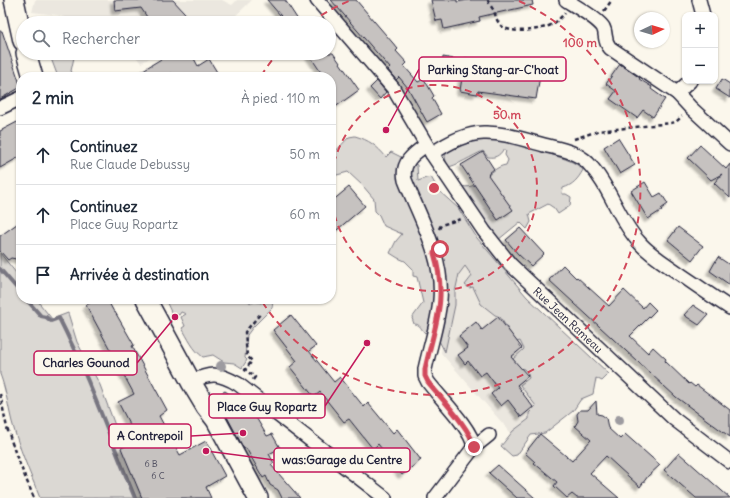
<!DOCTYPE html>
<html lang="fr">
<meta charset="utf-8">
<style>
:root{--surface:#fff;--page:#f2f2f3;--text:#1f2937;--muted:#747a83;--line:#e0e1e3}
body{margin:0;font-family:Delius,sans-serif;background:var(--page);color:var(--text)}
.controls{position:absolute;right:12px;top:12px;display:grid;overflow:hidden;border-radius:8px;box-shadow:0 1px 3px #0004}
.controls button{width:36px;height:36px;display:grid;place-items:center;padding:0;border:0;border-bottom:1px solid var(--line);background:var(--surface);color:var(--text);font:20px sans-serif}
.compass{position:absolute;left:634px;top:12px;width:36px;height:36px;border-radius:50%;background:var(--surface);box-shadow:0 1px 3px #0004;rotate:86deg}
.stop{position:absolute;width:12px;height:12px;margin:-9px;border:3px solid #d1495b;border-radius:50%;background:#fff}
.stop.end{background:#d1495b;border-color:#fff;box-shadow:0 1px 4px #0008}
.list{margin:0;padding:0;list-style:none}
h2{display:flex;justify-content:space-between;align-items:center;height:52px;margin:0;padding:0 16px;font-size:17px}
h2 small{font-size:13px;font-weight:400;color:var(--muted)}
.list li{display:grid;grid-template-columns:26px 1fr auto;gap:12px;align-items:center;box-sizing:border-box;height:60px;padding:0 16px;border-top:1px solid var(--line)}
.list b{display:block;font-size:15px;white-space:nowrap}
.list p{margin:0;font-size:13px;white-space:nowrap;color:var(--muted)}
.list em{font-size:13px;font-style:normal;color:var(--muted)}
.icon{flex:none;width:22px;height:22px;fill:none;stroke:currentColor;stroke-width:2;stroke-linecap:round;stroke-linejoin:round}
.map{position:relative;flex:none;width:730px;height:498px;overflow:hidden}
.search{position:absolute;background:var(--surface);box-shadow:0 1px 3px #0004;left:16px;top:16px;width:320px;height:44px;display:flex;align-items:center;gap:10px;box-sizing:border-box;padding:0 14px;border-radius:22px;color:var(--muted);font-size:15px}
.panel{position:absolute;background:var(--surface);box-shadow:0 1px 3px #0004;left:16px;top:72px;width:320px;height:232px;border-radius:16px}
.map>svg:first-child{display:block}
</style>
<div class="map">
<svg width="730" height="498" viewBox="0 0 730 498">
<defs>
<filter id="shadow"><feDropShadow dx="-3.5" dy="3.5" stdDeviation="1" flood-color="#0004"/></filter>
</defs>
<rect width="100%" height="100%" fill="#fbf7ec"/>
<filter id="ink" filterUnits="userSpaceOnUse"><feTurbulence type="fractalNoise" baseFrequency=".025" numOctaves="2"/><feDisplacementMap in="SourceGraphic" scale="8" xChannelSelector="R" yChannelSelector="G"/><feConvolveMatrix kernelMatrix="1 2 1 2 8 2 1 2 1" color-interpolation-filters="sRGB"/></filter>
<g filter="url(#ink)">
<g fill="#ebe7df">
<polygon points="35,0 222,0 232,5 237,0 252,0 228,23 81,23 57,15 32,12"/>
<polygon points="133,53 158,53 141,63"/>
<polygon points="449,239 600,376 588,396 519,442 441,353 447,312"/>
</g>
<g fill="#dbd8d3" stroke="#7e7d87">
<polygon points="49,53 75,53 71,71 76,77 58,77"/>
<path d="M355,136C369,140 377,146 386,157L391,152L417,165L418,181L426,178L431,177L439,191L458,208L477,238L527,297L609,374L602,381L596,378L593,394L581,399L573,411L545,433L531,435L517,455L512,456L501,446L513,431L529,419V413L536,406L520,385L529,378L528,374L524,369L519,368L513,359L524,349L520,341L516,342L500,317L495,315L481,304L473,287L469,288L465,285L472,276L465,266L459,274L455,292V305L445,352L430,324L427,331L425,333C421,330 421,324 414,324L412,318L423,303L417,277L413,276V269L405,261L398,258L390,253L396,241L402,234L384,226L379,215L375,211L374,199L363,186L348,172L337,175H331V156L349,137Z"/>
<path d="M486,139C510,141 531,148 553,155C564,159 575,161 583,170C578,179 573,185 563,188L562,194H566L571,197L570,206L558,214L554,208L548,204L529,214L531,222L527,229L520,222L498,240L459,185C478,194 489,167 506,165L508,160L505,155L506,150H503C499,156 495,158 488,157L483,151C473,155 455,167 447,167L445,156L449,148L471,140Z"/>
<path d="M0,253L21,279V299H36L52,319L68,313L77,342L100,385L142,498H40C30,473 19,448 12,422C8,406 6,390 0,374Z"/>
<path d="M165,299H248L249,302L252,303L255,301L261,303L266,299H271L273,301L272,308L253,327L247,335L245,358L247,360L242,368L234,363L224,362L213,355L203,357C193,350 188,338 182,328L185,326L181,317L186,314L181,312L179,315L172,314Z"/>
</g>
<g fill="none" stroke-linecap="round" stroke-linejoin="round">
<g stroke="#787681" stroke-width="4">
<polyline points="0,269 21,293"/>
<path d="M26,299L41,316L46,317L51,321L59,318C89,377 110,438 135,498"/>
</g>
</g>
<g fill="#c6c2c0" stroke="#22223b" filter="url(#shadow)">
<polygon points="114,0 173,0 194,23 151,23 141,8 115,11"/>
<polygon points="267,0 285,0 300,23 287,23"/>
<polygon points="331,0 356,0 398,49 396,51 407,63 404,66 418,82 424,79 434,96 432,98 441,114 427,122 408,88 399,77 396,80 388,70 390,68"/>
<polygon points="431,0 457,0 457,2 468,0 532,0 533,5 479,17 480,21 444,29 442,20 436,21"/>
<polygon points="0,31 2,31 21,87 0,99"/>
<polygon points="171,53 191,53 198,66 209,59 220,77 175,77 172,73 165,77 147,77 143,70"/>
<polygon points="308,53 333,53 359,90 331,110 331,77 324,77"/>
<polygon points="443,57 465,61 465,58 483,60 481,73 520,78 522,67 541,70 536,99 478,91 477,94 460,91 463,71 442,68"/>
<polygon points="620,64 640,78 639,79 652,87 651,89 665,99 653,117 643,110 637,118 610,99 616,91 606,84"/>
<polygon points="722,79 730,84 730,98 716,89"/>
<polygon points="377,81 386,92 380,99 370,88"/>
<polygon points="21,120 21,156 0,168 0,131"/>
<polygon points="618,138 635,165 620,174 604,147"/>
<polygon points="700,145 726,169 730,164 730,198 714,183 722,174 711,180 688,158"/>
<polygon points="483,152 494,169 489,173 489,174 488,175 513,210 498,220 461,165"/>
<polygon points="645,182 654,197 661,193 668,204 661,209 662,210 648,219 631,191"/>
<polygon points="349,187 365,206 331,235 331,202"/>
<polygon points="21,221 21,260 11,258 8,260 0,251 0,236"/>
<polygon points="678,227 703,246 692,260 668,240"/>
<polygon points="520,228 544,254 531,266 518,254 506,240"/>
<polygon points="718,257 730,265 730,285 710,271"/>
<polygon points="563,265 576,278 577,277 609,306 624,290 643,308 648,302 656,310 630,336 648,353 653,347 666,359 665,361 689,384 690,383 695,387 697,385 730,410 730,437 676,397 549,280"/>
<polygon points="97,299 107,299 114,312 115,312 134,345 132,346 167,410 159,416 180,455 206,441 225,476 206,487 211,498 142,498 121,448 138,441 118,402 134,394 86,305"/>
<polygon points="693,305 708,315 699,325 684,315"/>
<polygon points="291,315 316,346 309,351 334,382 340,377 364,407 368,403 393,433 397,429 421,460 402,475 378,444 373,449 349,419 344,422 320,392 314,397 290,367 297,361 273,330"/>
<polygon points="498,317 522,348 511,357 528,376 517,385 521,390 520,390 533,407 521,417 508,400 501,406 491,394 498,388 486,372 480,376 468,361 465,364 458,355 468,348 459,336 476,322 482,330"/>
<polygon points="225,391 251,409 267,436 272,434 280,448 269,454 274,463 271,465 300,498 282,498 278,490 270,485 266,476 263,478 246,448 244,449 216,396"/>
<polygon points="596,401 597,414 602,415 606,418 608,428 620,439 625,434 660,465 648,476 640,487 606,456 590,473 619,498 577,498 572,494 567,498 554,486 557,482 534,463 535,462 525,453 540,434 572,461 591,440 575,426 578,421 577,414 580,410 588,410"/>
<polygon points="679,453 730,498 696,498 664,470"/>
<polygon points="498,465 535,498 517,498 489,473"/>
</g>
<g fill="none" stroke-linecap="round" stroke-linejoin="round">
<defs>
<g id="street">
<polyline points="317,0 393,88 432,154 484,231 510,264 674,419 730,462"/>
<path d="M566,0C576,7 596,17 603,27C607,34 603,40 610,48L677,93L690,107L730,144"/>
<polyline points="699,0 703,15"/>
<polyline points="677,93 690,81"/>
<polyline points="0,108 21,98"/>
<path d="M426,145C413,154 401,163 405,180C420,218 444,258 440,300C438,323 430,346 425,369V376L428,382C440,398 472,429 474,447"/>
<path d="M432,154C475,123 497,132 544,145C559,149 576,151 588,163C610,186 618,219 639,242C650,255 666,264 680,274C696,285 713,297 730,308"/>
<path d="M191,382C211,372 219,373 238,384L385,498"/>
<polyline points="435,498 474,447 489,435"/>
</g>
<g id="secondary">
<polyline points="14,0 23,41"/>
<polyline points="26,53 33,77"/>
<polyline points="146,299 191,382 206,407 216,420 258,498"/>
</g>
</defs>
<use href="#street" stroke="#22223b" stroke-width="16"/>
<use href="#secondary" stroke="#22223b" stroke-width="22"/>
<g stroke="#22223b" stroke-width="2.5" stroke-dasharray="4 3" stroke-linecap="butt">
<path d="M488,0C489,5 492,7 494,11C496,17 497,23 503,27C513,34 540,30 551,25C557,22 561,17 565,13"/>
<polyline points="604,11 612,0"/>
<polyline points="574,139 598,131 671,123 676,122 682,116"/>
<polyline points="439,229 441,225 461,219"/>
<polyline points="253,380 255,377 245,370 252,361 247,356 245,332 261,313"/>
<polyline points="0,394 7,428 16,455 34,498"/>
</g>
<use href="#street" stroke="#fbf7ec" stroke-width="13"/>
<use href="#secondary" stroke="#fbf7ec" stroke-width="19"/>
</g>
<g fill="#9d9ba0">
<circle cx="221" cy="366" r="5"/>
<circle cx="619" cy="420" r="5"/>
</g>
</g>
<g fill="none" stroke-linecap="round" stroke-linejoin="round" filter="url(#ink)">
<path stroke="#d1495b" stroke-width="5" d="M440,249L434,253C448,299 435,324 425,369V376L428,382C440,397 472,430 474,447"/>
</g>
<g fill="none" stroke="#d1495b" stroke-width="2" stroke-dasharray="7 5">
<path d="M331 187A103 103 0 1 1 331 189"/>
<path d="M261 76A206 206 0 0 1 277 54M311 22A206 206 0 0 1 349 1M519 1A206 206 0 1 1 261 300"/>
</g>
<g text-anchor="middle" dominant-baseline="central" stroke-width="3" stroke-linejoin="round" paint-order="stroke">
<g font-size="9" fill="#4b4a5c">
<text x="151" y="463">6 B</text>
<text x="158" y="475">6 C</text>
</g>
<g font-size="11" fill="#22223b" stroke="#fbf7ec">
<text transform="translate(568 320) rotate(43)">Rue Jean Rameau</text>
</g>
</g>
<circle cx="434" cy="188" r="6" fill="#d1495b" stroke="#fbf7ec" stroke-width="2"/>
<g font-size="12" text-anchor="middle" font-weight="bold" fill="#d1495b" stroke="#fbf7ec" stroke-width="3" stroke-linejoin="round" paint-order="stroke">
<text x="580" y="47">100 m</text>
<text x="507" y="119">50 m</text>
</g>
<path fill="none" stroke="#c2185b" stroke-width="1.5" d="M386 130L419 69M175 317L137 363M367 343L325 406M243 433L191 436M206 451L274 460"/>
<g fill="#c2185b" stroke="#fbf7ec" stroke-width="1.5">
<circle cx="386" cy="130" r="4"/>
<circle cx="175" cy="317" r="4"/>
<circle cx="367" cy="343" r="4"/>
<circle cx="243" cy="433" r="4"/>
<circle cx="206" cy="451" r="4"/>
</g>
<g fill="#fbf7ec" stroke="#c2185b" stroke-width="1.5">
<rect x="419" y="57" width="147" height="24" rx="4"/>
<rect x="34" y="351" width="103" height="24" rx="4"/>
<rect x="209" y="394" width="116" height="24" rx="4"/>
<rect x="109" y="424" width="82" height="24" rx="4"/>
<rect x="274" y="448" width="136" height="24" rx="4"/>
</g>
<g font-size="12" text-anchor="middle" font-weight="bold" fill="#22223b">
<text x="493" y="74">Parking Stang-ar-C'hoat</text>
<text x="86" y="367">Charles Gounod</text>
<text x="267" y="411">Place Guy Ropartz</text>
<text x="150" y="440">A Contrepoil</text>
<text x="342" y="464">was:Garage du Centre</text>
</g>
</svg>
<div class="controls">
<button>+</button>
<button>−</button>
</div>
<svg class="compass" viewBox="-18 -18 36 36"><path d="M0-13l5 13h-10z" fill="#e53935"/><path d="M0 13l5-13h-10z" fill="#747a83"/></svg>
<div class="stop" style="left:440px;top:249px"></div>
<div class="stop end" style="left:474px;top:447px"></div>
<div class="search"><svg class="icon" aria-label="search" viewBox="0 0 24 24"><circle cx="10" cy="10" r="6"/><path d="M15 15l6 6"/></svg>Rechercher</div>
<section class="panel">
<h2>2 min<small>À pied · 110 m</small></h2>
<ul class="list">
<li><svg class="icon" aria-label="ahead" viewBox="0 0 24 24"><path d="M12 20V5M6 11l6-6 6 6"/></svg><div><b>Continuez</b><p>Rue Claude Debussy</p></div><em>50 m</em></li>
<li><svg class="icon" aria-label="ahead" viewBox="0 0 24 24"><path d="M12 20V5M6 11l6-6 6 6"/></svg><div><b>Continuez</b><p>Place Guy Ropartz</p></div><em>60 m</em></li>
<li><svg class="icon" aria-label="arrive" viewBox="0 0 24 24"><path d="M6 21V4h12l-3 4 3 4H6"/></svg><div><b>Arrivée à destination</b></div></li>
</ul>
</section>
</div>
